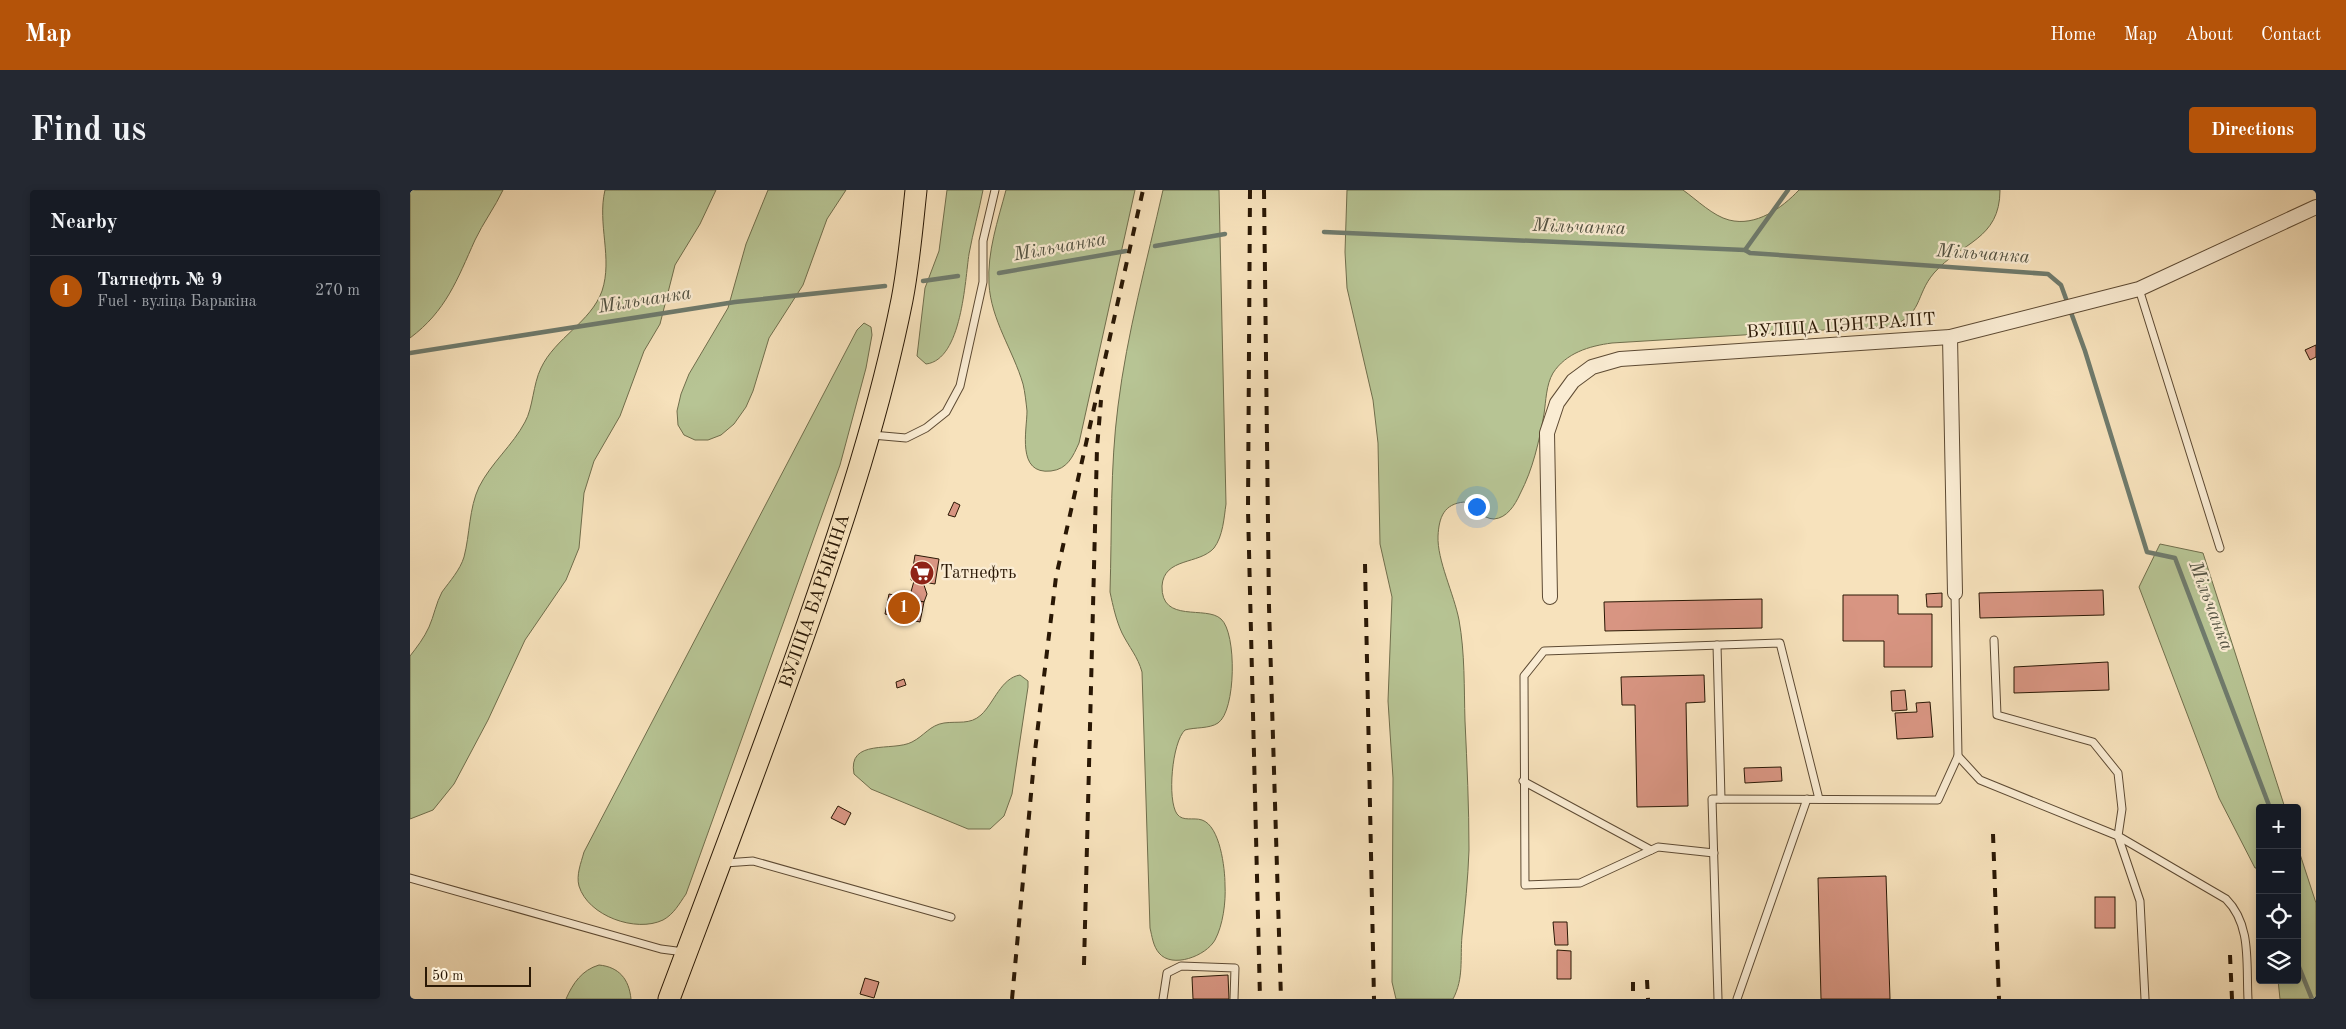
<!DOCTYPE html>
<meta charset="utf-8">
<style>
:root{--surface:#171b24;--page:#242831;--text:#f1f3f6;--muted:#9ea1a6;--line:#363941;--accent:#b45309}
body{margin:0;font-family:"Old Standard TT",serif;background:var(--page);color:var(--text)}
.controls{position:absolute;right:15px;bottom:15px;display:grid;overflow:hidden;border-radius:5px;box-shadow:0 2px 8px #0003}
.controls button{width:45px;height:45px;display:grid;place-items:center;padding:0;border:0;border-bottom:1px solid var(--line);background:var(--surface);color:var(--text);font:25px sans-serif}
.scale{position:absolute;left:15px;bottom:12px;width:106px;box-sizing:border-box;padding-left:5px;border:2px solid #2a1805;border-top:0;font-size:14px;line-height:18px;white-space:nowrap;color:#2a1805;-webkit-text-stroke:4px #faecd3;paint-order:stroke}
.you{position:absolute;left:1066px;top:316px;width:18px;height:18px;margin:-12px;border:4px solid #fff;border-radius:50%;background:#1a73e8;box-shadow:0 0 0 8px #1a73e833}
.badge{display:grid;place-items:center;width:32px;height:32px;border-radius:50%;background:var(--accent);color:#fff;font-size:16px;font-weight:700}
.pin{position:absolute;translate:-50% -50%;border:2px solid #fff;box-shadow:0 1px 5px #0006}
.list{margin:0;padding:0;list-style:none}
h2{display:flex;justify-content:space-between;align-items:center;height:65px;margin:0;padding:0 20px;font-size:21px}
h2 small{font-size:16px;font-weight:400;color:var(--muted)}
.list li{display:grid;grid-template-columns:32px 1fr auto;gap:15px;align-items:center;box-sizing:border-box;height:70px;padding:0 20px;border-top:1px solid var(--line)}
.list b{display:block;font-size:19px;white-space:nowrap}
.list p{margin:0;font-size:16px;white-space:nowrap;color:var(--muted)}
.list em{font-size:16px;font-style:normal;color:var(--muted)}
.icon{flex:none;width:28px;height:28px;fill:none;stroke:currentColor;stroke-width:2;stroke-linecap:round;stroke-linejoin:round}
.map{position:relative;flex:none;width:1906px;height:809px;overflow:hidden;border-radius:5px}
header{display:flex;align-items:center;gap:30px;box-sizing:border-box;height:70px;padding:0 25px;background:var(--accent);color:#fff}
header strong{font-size:24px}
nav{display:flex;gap:28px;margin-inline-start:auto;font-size:18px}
.intro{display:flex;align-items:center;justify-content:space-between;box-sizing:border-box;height:120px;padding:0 30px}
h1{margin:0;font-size:35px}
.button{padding:12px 22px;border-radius:5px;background:var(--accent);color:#fff;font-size:18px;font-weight:700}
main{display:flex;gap:30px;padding:0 30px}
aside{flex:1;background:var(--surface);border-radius:5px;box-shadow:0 2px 8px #0003}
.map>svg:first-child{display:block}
</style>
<header>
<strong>Map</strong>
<nav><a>Home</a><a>Map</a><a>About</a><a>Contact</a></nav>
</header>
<div class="intro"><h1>Find us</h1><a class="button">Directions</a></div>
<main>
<aside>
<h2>Nearby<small></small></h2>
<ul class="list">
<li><span class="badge">1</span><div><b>Татнефть № 9</b><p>Fuel · вуліца Барыкіна</p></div><em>270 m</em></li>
</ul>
</aside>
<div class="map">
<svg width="1906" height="809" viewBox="0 0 1906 809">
<rect width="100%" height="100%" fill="#f7e2bc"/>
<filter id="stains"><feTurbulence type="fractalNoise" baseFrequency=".004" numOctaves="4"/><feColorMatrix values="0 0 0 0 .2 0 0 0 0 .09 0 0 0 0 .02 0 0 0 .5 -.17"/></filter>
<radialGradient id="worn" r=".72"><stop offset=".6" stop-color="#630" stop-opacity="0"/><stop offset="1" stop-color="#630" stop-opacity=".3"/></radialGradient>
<g fill="#b7c494" stroke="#706e4c">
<path d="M0,0H93C85,17 73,33 65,50C47,90 36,121 0,148Z"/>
<path d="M195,0H306L290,34L265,75L250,134L234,161L210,226L184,271L174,303L169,358L156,390L115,450L78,530L44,594L23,620L0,629V466C7,457 14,448 19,437C24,426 26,413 32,402C40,391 50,380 54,367C60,344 59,318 69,297C81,273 103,255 115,232C123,218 123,194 131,178C145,148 181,132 192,101C203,68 187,34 195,0Z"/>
<polygon points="358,0 436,0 417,29 393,95 359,148 343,201 336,217 324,234 311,245 298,250 285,250 274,245 268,235 267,221 271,204 279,184 318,118 336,54"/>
<path d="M537,0H573C569,21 563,42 559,64C555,90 552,170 516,174L507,166L515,98L529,61Z"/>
<path d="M596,0H725L669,253C663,266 658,279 641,281C606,285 617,240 617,221C616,212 615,202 613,194C603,160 581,130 579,94C577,62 588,30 596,0Z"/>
<path d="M753,0H809L816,314C814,328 813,346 804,358C789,375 754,367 752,396C751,434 796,415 811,429C827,443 826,521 808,533C799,539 785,537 775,540C762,552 757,610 767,624C773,632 783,627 792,630C810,636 815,678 815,695C816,712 813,735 805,750C796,766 762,779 749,763C743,756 742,746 740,738L732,482C728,467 719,457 712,443C706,430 703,416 700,402C702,340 700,277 708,216C717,143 737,71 753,0Z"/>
<path d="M937,0H1273C1287,10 1303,26 1319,30C1346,37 1372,18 1389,0H1590C1590,50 1551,52 1524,83C1505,105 1513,126 1480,136L1202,153C1179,156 1156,163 1143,183C1136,195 1136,211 1134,224C1129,252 1123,279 1110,304C1105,315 1097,328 1084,329C1073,329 1063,317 1054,312C1034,314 1029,327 1028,346C1027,370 1044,404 1049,430C1055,463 1054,498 1055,531C1057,574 1059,617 1059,660C1058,689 1055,718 1052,746C1050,769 1054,788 1043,809H986L982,792L983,588L978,511L982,407L970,354L968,253L963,210L937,98L935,62Z"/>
<path d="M454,133L461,137L462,145L456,178L430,275L276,704C269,714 264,724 253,730C226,743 178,726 169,696C166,685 171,673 174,662L447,140Z"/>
<polygon points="1750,354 1793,363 1875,618 1850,618 1850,686 1848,678 1845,678 1809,608 1729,397"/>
<path d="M610,485L618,491V497L602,604L594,626L580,639H558L461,599L444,584C437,548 483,562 502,552C514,546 520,535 534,533C548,531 560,535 571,525C584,513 591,488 610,485Z"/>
<polygon points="1887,655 1906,713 1906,809 1870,809 1868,790 1887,790"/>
<path d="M189,775C209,777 219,789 221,809H156C163,793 172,780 189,775Z"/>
</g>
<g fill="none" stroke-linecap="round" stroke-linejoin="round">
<g stroke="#6f7b6d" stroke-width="4.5">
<polyline points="914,42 1335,60 1340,63 1638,84 1651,95 1675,161 1737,362 1765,368 1860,618"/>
<polyline points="745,56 815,44"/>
<polyline points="1335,60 1378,0"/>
<polyline points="589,83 716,61"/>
<polyline points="513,91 548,86"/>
<polyline points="0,163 325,112 475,96"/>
<polyline points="1887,772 1902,809"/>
</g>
</g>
<g fill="#d89582" stroke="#2a1805">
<polygon points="1906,155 1906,167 1900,170 1895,160"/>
<polygon points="544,312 550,315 545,327 538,325"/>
<polygon points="505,365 529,369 525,394 501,390"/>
<polygon points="504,391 513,392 517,404 514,412 499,409"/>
<polygon points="1693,400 1694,425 1570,428 1569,403"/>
<polygon points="1532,403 1532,417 1517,417 1516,404"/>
<polygon points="479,404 514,412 510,432 475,424"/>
<polygon points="1433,405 1488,405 1488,424 1522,424 1522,477 1474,477 1474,451 1433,451"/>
<polygon points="1352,409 1352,438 1195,441 1194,412"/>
<polygon points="1698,472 1699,500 1604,503 1604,477"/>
<polygon points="1294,485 1295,512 1276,513 1278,616 1227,617 1225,515 1212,515 1211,487"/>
<polygon points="494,489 496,495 487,498 486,492"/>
<polygon points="1495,500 1497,520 1482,521 1481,501"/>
<polygon points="1520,512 1523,547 1487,549 1485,523 1507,522 1506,513"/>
<polygon points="1371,577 1372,591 1335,593 1334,578"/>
<polygon points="428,616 441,623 435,635 421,628"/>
<polygon points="1476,686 1480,809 1411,809 1408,688"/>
<rect x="1685" y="707" width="20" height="31"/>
<polygon points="1143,732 1157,732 1158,755 1145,755"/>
<polygon points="1147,760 1161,761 1161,789 1147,789"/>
<polygon points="818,785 819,809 783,809 782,787"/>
<polygon points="455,788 469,792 464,808 450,804"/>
</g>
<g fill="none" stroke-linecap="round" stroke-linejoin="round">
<defs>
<g id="lane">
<polyline points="1729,99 1810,358"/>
<polyline points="462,245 496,248 516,238 536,222 550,196 573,92 573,51 585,0"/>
<polyline points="1545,403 1548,566 1570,590 1708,646 1730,711 1735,809"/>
<path d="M1584,450L1587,525L1683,552L1708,583L1712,619L1708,646L1816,709C1842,735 1836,774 1838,809"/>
<polyline points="1307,455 1311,609"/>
<polyline points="1113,591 1241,660"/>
<polyline points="1304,663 1248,657 1170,693 1115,695 1114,486 1134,461 1370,453 1409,609"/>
<polyline points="315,673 343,671 541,727"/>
<polyline points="0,688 251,759 274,762"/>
<polyline points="753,809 757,783 771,776 825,778 824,809"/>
<polyline points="1308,809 1302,609 1528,610 1548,566"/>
<polyline points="1327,809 1397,609"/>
</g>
<g id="street">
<polyline points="1540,147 1545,403"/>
<polyline points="1140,407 1137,243 1147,213 1163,191 1182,177 1210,169 1540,147 1729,99 1906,17"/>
</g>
<g id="primary">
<path id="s1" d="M259,809C306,684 354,559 398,433C435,327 470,220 492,110C499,74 502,37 506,0"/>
</g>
</defs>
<use href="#lane" stroke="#5d4a33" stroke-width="9"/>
<use href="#street" stroke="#5d4a33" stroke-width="16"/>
<use href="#primary" stroke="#2a1805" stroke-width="23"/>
<use href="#lane" stroke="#faecd3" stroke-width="7"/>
<use href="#street" stroke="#faecd3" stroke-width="14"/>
<use href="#primary" stroke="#f7e2bc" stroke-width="21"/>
<g stroke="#2a1805" stroke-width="4" stroke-dasharray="9 9" stroke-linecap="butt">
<polyline points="840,0 838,320 850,809"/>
<polyline points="854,0 859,417 871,809"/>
<polyline points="955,374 964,809"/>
<polyline points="1583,644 1589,809"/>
<polyline points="1820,765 1822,809"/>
<polyline points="674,775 687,258 691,210"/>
<polyline points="1237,790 1238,809"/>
<polyline points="1223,792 1223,809"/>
<polyline points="602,809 625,561 646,387 733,0"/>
</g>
</g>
<defs>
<symbol id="supermarket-disc" viewBox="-11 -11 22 22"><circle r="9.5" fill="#8f2418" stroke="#faecd3"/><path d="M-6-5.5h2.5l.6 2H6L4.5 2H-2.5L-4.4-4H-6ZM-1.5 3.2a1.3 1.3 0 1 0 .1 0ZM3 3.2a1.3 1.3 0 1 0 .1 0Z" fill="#fff"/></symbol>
</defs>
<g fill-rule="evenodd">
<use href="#supermarket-disc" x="498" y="369" width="28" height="28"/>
</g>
<g text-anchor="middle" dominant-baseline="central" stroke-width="4.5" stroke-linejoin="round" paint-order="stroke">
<g font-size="18" fill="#2a1805" stroke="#faecd3">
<text transform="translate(1431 136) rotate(-4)">ВУЛІЦА ЦЭНТРАЛІТ</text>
<text stroke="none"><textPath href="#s1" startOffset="424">ВУЛІЦА БАРЫКІНА</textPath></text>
</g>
<g font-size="18" fill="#2a1805" stroke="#faecd3" text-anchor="start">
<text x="530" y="383">Татнефть</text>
</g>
<g font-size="19" font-style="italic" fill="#525242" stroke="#faecd3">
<text transform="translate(1169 38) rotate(2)">Мільчанка</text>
<text transform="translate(650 58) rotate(-10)">Мільчанка</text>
<text transform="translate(1573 65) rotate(4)">Мільчанка</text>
<text transform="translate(235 111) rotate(-9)">Мільчанка</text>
<text transform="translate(1800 416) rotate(69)">Мільчанка</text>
</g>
</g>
<rect width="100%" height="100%" filter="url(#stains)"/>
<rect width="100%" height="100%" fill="url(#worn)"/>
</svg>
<div class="controls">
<button>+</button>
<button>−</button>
<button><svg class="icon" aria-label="locate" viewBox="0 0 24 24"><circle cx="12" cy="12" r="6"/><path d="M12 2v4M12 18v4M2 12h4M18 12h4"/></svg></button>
<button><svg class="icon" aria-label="layers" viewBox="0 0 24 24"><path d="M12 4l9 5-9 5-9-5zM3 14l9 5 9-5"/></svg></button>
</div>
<div class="scale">50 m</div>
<div class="you"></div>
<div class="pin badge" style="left:494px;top:418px">1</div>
</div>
</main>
